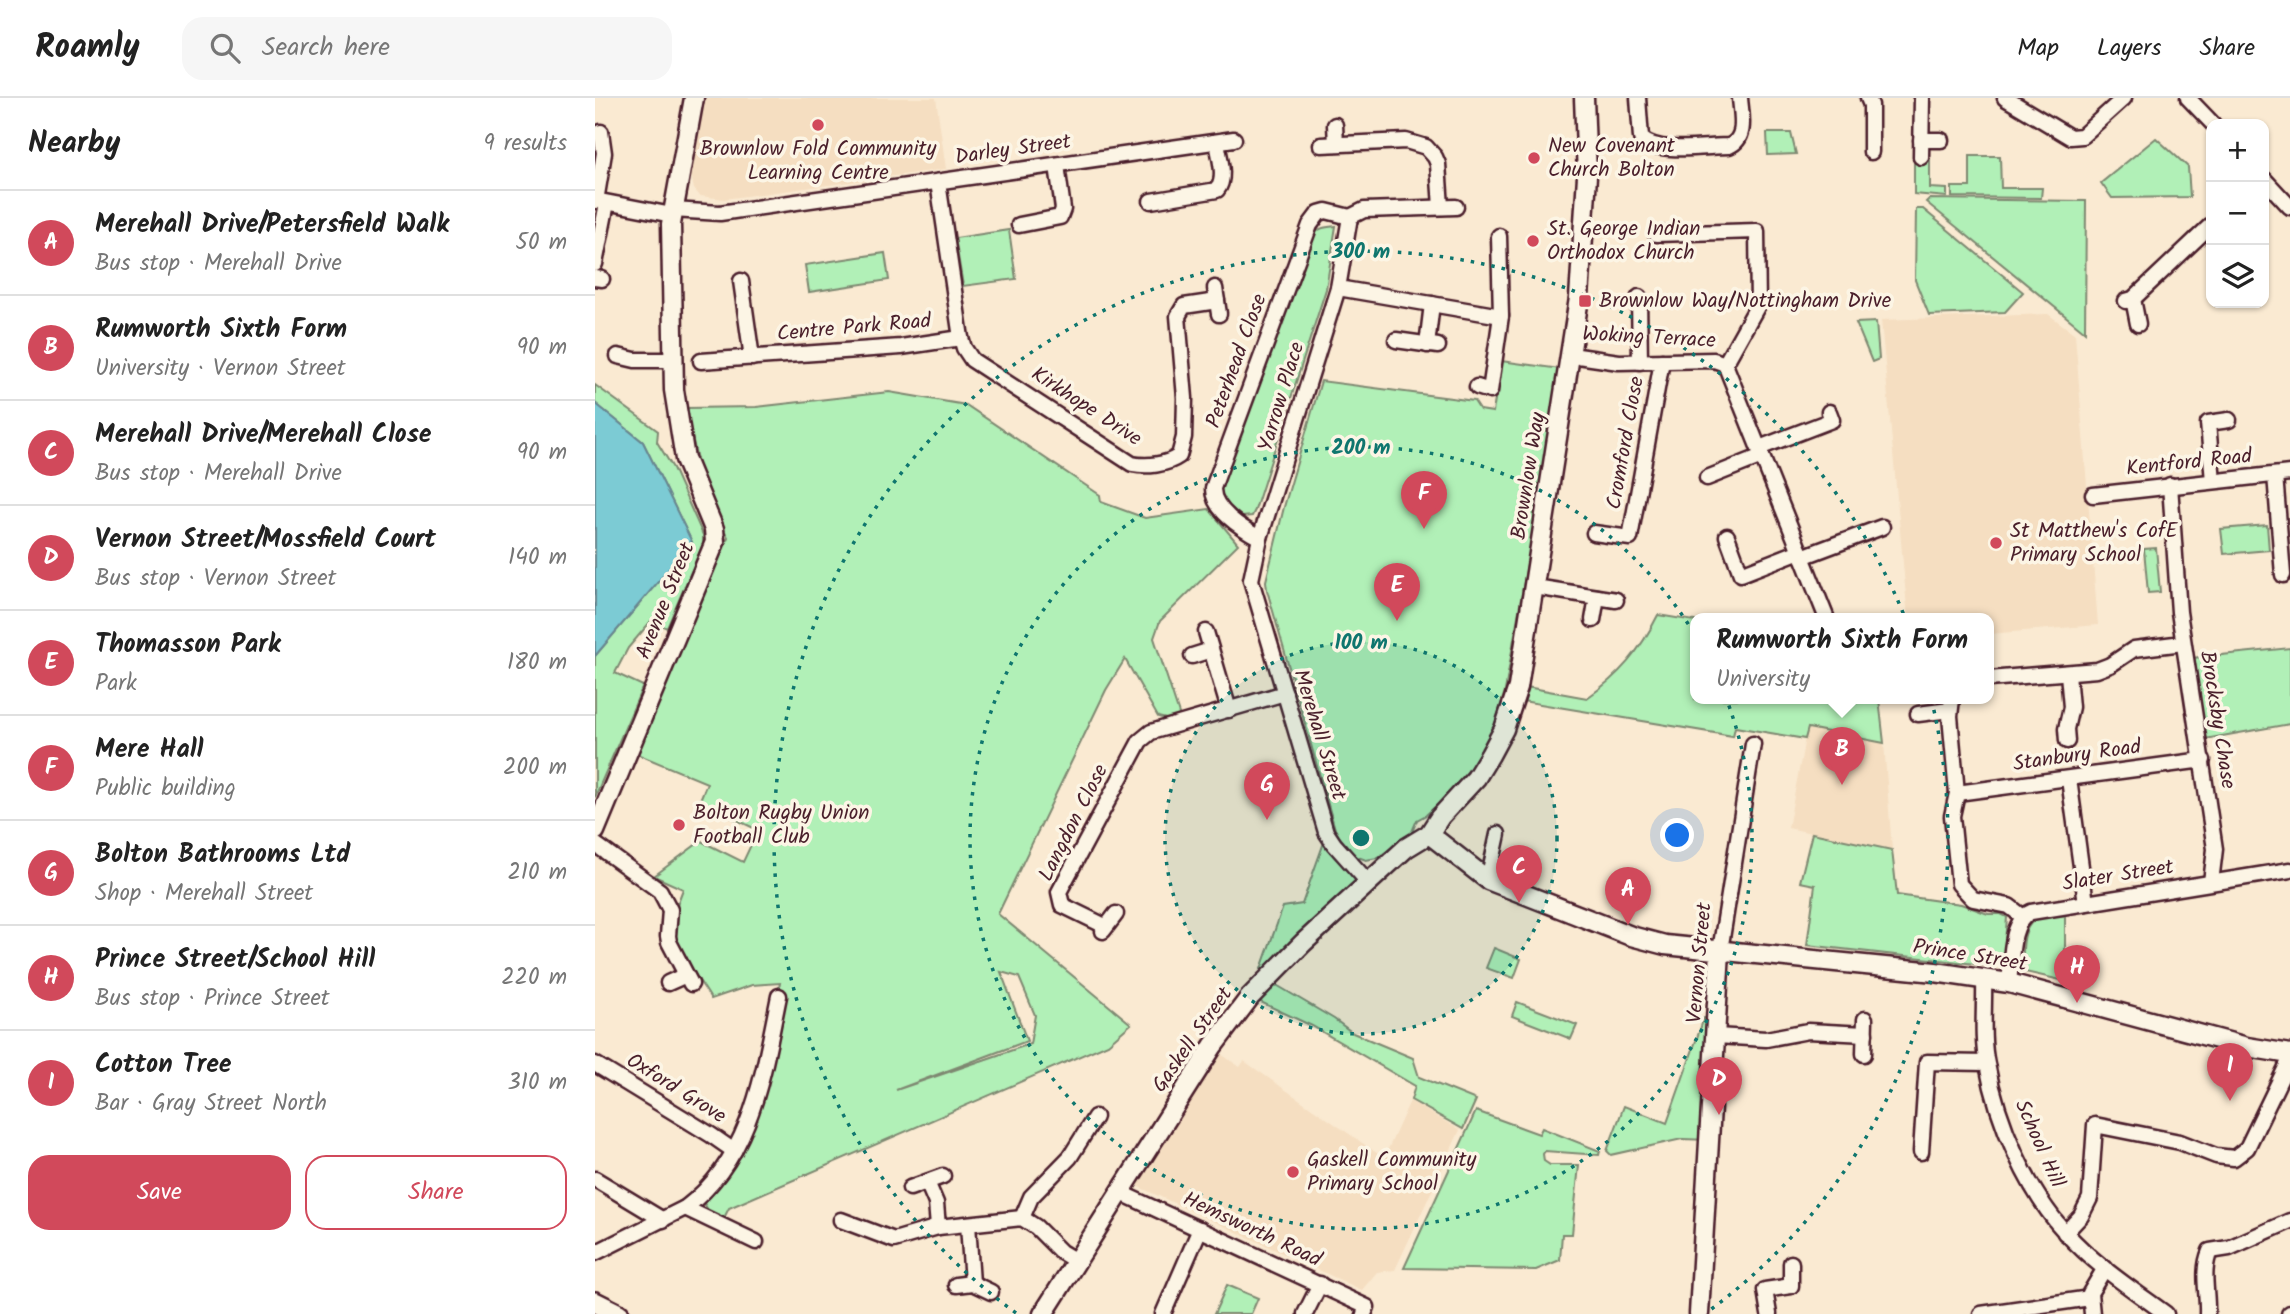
<!DOCTYPE html>
<meta charset="utf-8">
<style>
:root{--surface:#fff;--page:#f6f6f6;--text:#222;--muted:#767676;--line:#e0e0e0;--accent:#d1495b}
body{margin:0;font-family:Kalam,sans-serif;background:var(--page);color:var(--text)}
.controls{position:absolute;right:21px;top:21px;display:grid;overflow:hidden;border-radius:14px;box-shadow:0 2px 5px #0004}
.controls button{width:63px;height:63px;display:grid;place-items:center;padding:0;border:0;border-bottom:2px solid var(--line);background:var(--surface);color:var(--text);font:35px sans-serif}
.you{position:absolute;left:1083px;top:738px;width:24px;height:24px;margin:-18px;border:5px solid #fff;border-radius:50%;background:#1a73e8;box-shadow:0 0 0 10px #1a73e833}
.badge{display:grid;place-items:center;width:46px;height:46px;border-radius:50%;background:var(--accent);color:#fff;font-size:23px;font-weight:700}
.pin{position:absolute;translate:-50% -58px;filter:drop-shadow(0 2px 4px #0008)}
.pin::after{content:'';position:absolute;top:37px;width:24px;height:21px;background:inherit;clip-path:polygon(0 0,100% 0,50% 100%)}
.popup{position:absolute;left:1095px;top:515px;width:304px;height:91px;box-sizing:border-box;display:grid;place-content:center;border-radius:14px;background:var(--surface);filter:drop-shadow(0 2px 5px #0005);font-size:23px;white-space:nowrap;color:var(--muted)}
.popup b{font-size:26px;color:var(--text)}
.popup::after{content:'';position:absolute;left:50%;top:100%;margin-left:-14px;border:14px solid transparent;border-top-color:var(--surface)}
.list{margin:0;padding:0;list-style:none}
h2{display:flex;justify-content:space-between;align-items:center;height:91px;margin:0;padding:0 28px;font-size:30px}
h2 small{font-size:23px;font-weight:400;color:var(--muted)}
.list li{display:grid;grid-template-columns:46px 1fr auto;gap:21px;align-items:center;box-sizing:border-box;height:105px;padding:0 28px;border-top:2px solid var(--line)}
.list b{display:block;font-size:26px;white-space:nowrap}
.list p{margin:0;font-size:23px;white-space:nowrap;color:var(--muted)}
.list em{font-size:23px;font-style:normal;color:var(--muted)}
.actions{display:flex;gap:14px;padding:21px 28px}
.actions a{flex:1;padding:16px 0;border:2px solid var(--accent);border-radius:21px;text-align:center;font-size:24px;color:var(--accent)}
.actions .main{background:var(--accent);color:#fff}
.icon{flex:none;width:38px;height:38px;fill:none;stroke:currentColor;stroke-width:2;stroke-linecap:round;stroke-linejoin:round}
.map{position:relative;flex:none;width:1695px;height:1216px;overflow:hidden}
header{display:flex;align-items:center;gap:42px;box-sizing:border-box;height:98px;padding:0 35px;background:var(--surface);border-bottom:2px solid var(--line)}
header strong{font-size:33px}
nav{display:flex;gap:38px;margin-inline-start:auto;font-size:24px}
.search{width:490px;height:63px;background:var(--page);display:flex;align-items:center;gap:18px;box-sizing:border-box;padding:0 24px;border-radius:21px;color:var(--muted);font-size:26px}
main{display:flex}
aside{flex:1;background:var(--surface)}
.map>svg:first-child{display:block}
</style>
<header>
<strong>Roamly</strong>
<div class="search"><svg class="icon" aria-label="search" viewBox="0 0 24 24"><circle cx="10" cy="10" r="6"/><path d="M15 15l6 6"/></svg>Search here</div>
<nav><a>Map</a><a>Layers</a><a>Share</a></nav>
</header>
<main>
<aside>
<h2>Nearby<small>9 results</small></h2>
<ul class="list">
<li><span class="badge">A</span><div><b>Merehall Drive/Petersfield Walk</b><p>Bus stop · Merehall Drive</p></div><em>50 m</em></li>
<li><span class="badge">B</span><div><b>Rumworth Sixth Form</b><p>University · Vernon Street</p></div><em>90 m</em></li>
<li><span class="badge">C</span><div><b>Merehall Drive/Merehall Close</b><p>Bus stop · Merehall Drive</p></div><em>90 m</em></li>
<li><span class="badge">D</span><div><b>Vernon Street/Mossfield Court</b><p>Bus stop · Vernon Street</p></div><em>140 m</em></li>
<li><span class="badge">E</span><div><b>Thomasson Park</b><p>Park</p></div><em>180 m</em></li>
<li><span class="badge">F</span><div><b>Mere Hall</b><p>Public building</p></div><em>200 m</em></li>
<li><span class="badge">G</span><div><b>Bolton Bathrooms Ltd</b><p>Shop · Merehall Street</p></div><em>210 m</em></li>
<li><span class="badge">H</span><div><b>Prince Street/School Hill</b><p>Bus stop · Prince Street</p></div><em>220 m</em></li>
<li><span class="badge">I</span><div><b>Cotton Tree</b><p>Bar · Gray Street North</p></div><em>310 m</em></li>
</ul>
<div class="actions"><a class="main">Save</a><a>Share</a></div>
</aside>
<div class="map">
<svg width="1695" height="1216" viewBox="0 0 1695 1216">
<rect width="100%" height="100%" fill="#faead2"/>
<filter id="ink" filterUnits="userSpaceOnUse"><feTurbulence type="fractalNoise" baseFrequency=".0143" numOctaves="2"/><feDisplacementMap in="SourceGraphic" scale="14" xChannelSelector="R" yChannelSelector="G"/><feConvolveMatrix kernelMatrix="1 2 1 2 8 2 1 2 1" color-interpolation-filters="sRGB"/></filter>
<g filter="url(#ink)">
<g fill="#f5dec1">
<polygon points="106,0 341,0 351,71 129,101 105,98 99,91 95,73"/>
<polygon points="1453,216 1480,236 1503,527 1394,536 1394,521 1313,521 1286,222"/>
<polygon points="1212,630 1289,645 1297,752 1193,730"/>
<polygon points="626,956 645,969 649,963 789,1060 815,1003 865,1032 800,1172 782,1174 767,1192 542,1088"/>
</g>
<g fill="#b1f0b7" stroke="#7e8871" stroke-width="2" fill-rule="evenodd">
<polygon points="1172,35 1196,35 1201,56 1173,57"/>
<polygon points="1561,40 1593,69 1595,99 1517,100 1506,85"/>
<polygon points="1375,58 1405,58 1406,90 1447,90 1446,100 1357,99 1357,89 1375,89"/>
<polygon points="1335,62 1335,90 1352,91 1352,99 1319,96 1319,64"/>
<polygon points="1334,101 1491,103 1490,234 1331,104"/>
<polygon points="1321,111 1328,111 1428,194 1410,214 1334,217 1320,182"/>
<path d="M741,128L731,191L660,412L657,418L647,419L627,402L625,389L717,139C724,129 730,129 741,128Z"/>
<polygon points="414,132 421,181 368,188 360,140"/>
<polygon points="290,155 294,182 214,194 210,167"/>
<polygon points="1281,224 1284,261 1277,264 1261,225"/>
<polygon points="906,263 966,271 910,593 899,629 879,665 856,694 831,717 822,722 816,736 782,760 771,762 760,758 744,738 740,731 672,492 671,483 689,409 726,283 879,303 885,312 898,314"/>
<polygon points="0,287 63,333 62,344 78,370 108,437 108,446 72,530 56,523 33,550 20,575 48,588 0,699 0,558 97,444 48,344 0,305"/>
<path d="M294,294L371,307L505,397L506,404L550,420L614,411L643,446L565,523L559,540L587,625L563,619L530,561L511,592L403,816L536,926L513,946L134,1110L129,1120L114,1114L106,1100L164,995L185,885L157,887L116,901C106,884 79,849 78,830C78,817 83,803 88,791L59,778L106,743L148,764L163,732L104,704L112,685L42,656L133,439L109,395L91,310L161,309ZM406,874L424,879L440,917L435,946L301,992L432,943Z"/>
<polygon points="1672,427 1674,452 1629,456 1626,431"/>
<polygon points="1561,450 1565,494 1553,495 1549,451"/>
<path d="M1063,517L1100,523V601H1284L1289,645L1213,630L1210,641L1140,629L1138,638L927,603L931,589L992,600C1025,577 1045,553 1063,517Z"/>
<polygon points="1695,550 1695,626 1610,641 1597,560"/>
<polygon points="1217,735 1297,752 1302,797 1366,806 1393,816 1406,816 1412,819 1409,857 1404,864 1389,867 1212,847 1220,787 1205,784"/>
<polygon points="732,736 773,784 676,879 666,871 688,809 707,806"/>
<path d="M1470,817V883L1430,874C1427,860 1425,828 1442,821C1450,817 1461,818 1470,817Z"/>
<polygon points="899,850 926,861 919,880 891,870"/>
<polygon points="673,882 739,921 758,935 818,960 824,979 881,1002 868,1031 816,1002 820,988 717,928 655,899"/>
<polygon points="922,904 982,927 976,941 917,918"/>
<polygon points="1109,920 1122,921 1114,1042 1087,1041 1016,1057 1012,1053 1029,1008 1072,1025"/>
<polygon points="881,1013 944,1036 947,1030 1005,1053 1004,1057 950,1053 948,1056 949,1063 955,1067 984,1067 977,1136 967,1136 965,1162 941,1172 809,1170"/>
<polygon points="632,1187 663,1200 656,1216 619,1216"/>
</g>
<polygon fill="#7bcbd4" stroke="#678690" stroke-width="2" points="0,305 48,344 97,444 0,558"/>
<g fill="none" stroke-linecap="round" stroke-linejoin="round">
<defs>
<g id="minor">
<path d="M1043,0L1046,40C1063,57 1111,48 1134,48C1153,40 1146,16 1145,0"/>
<polyline points="1273,0 1276,7 1276,54"/>
<polyline points="1410,0 1475,39 1487,38 1529,0"/>
<polyline points="1593,0 1618,26"/>
<polyline points="740,27 741,46"/>
<polyline points="1326,42 1346,42"/>
<polyline points="726,47 811,43 831,49 840,59 843,66 846,109"/>
<polyline points="1326,59 1327,0"/>
<polyline points="1669,81 1695,109"/>
<path d="M343,84L366,240L369,250L377,262L537,366C552,369 571,367 584,358L589,339L590,300L583,218L589,208L622,203"/>
<polyline points="0,102 77,117"/>
<polyline points="1,103 9,55 6,34"/>
<path d="M556,103L622,92C632,80 624,58 622,44"/>
<polyline points="78,112 125,115 639,41"/>
<polyline points="755,119 743,190 665,440 656,482 731,734 739,746 773,784"/>
<polyline points="755,119 769,112 861,109"/>
<polyline points="424,127 465,119 468,111 462,67"/>
<polyline points="1061,136 1162,133 1163,207 1130,266"/>
<polyline points="0,166 12,105"/>
<polyline points="0,180 7,181"/>
<polyline points="146,183 157,260"/>
<polyline points="620,190 624,216"/>
<polyline points="743,190 906,218"/>
<polyline points="1044,199 1045,264"/>
<polyline points="1538,201 1543,226"/>
<polyline points="1531,203 1538,201 1616,127"/>
<polyline points="801,242 843,248"/>
<polyline points="832,247 837,206"/>
<polyline points="976,257 1024,264 1119,262 1130,266"/>
<polyline points="23,258 40,262 78,262"/>
<polyline points="106,263 306,249 366,240"/>
<polyline points="1130,266 1232,521"/>
<polyline points="882,289 895,293 906,218 904,138"/>
<polyline points="1164,350 1237,322 1234,314"/>
<polyline points="1680,377 1688,477"/>
<polyline points="1112,380 1167,358"/>
<polyline points="1618,383 1613,325 1634,322"/>
<polyline points="1575,387 1584,514 1620,751 1616,784"/>
<polyline points="1498,397 1695,375"/>
<polyline points="999,435 1035,440 1067,263"/>
<polyline points="1132,438 1146,476 1205,453"/>
<path d="M665,440C648,431 617,412 618,390L715,127L724,115L731,113L755,119"/>
<polyline points="1207,459 1287,429"/>
<polyline points="940,489 1021,502"/>
<polyline points="998,522 1002,499"/>
<polyline points="611,534 634,612"/>
<polyline points="597,558 616,552"/>
<polyline points="1394,581 1502,572 1515,567 1539,551 1588,545"/>
<polyline points="1357,601 1355,618 1362,695 1357,718 1364,786 1378,801 1414,808 1427,818"/>
<polyline points="1323,616 1355,612"/>
<polyline points="1472,643 1471,631 1476,609 1473,576"/>
<polyline points="1474,681 1491,805"/>
<polyline points="1362,695 1608,662"/>
<polyline points="0,746 65,793 75,812 73,838 74,844 96,886"/>
<polyline points="893,782 903,736"/>
<polyline points="510,828 467,807 464,794 545,643 556,634 690,595"/>
<polyline points="508,833 521,816"/>
<polyline points="1125,853 1158,646"/>
<path d="M1389,880C1390,908 1386,939 1392,966C1402,1023 1432,1093 1471,1135C1500,1167 1537,1191 1571,1216"/>
<polyline points="73,885 91,877"/>
<path d="M1414,885C1417,863 1414,824 1436,814L1695,772"/>
<polyline points="1121,938 1171,941 1213,933 1270,936"/>
<polyline points="1269,956 1270,921"/>
<polyline points="0,966 116,1037 139,1053"/>
<polyline points="1326,1054 1332,964 1391,965"/>
<polyline points="0,1081 68,1122"/>
<polyline points="332,1084 341,1105 343,1129"/>
<polyline points="315,1090 348,1078"/>
<polyline points="524,1094 772,1209 769,1216"/>
<polyline points="90,1110 161,1144"/>
<polyline points="427,1120 436,1099 475,1059 500,1019"/>
<polyline points="246,1122 299,1142 343,1129 427,1120 441,1129 466,1154 481,1163"/>
<polyline points="373,1126 377,1185"/>
<polyline points="1470,1135 1486,1118 1495,1100 1500,1027 1585,1044 1621,1058 1639,1060 1652,1050 1695,961"/>
<path d="M0,1155L90,1110C157,1060 168,975 184,898"/>
<polyline points="361,1187 377,1185 396,1194"/>
<polyline points="568,1216 605,1131"/>
<polyline points="710,1216 725,1186"/>
<polyline points="1174,1216 1170,1192 1196,1188 1196,1165"/>
<polyline points="1386,1216 1495,1200"/>
<polyline points="1497,1216 1495,1195 1510,1170"/>
<path d="M1612,1216C1613,1194 1606,1174 1615,1153L1634,1150L1695,1123"/>
<polyline points="1694,1216 1695,1215"/>
</g>
<g id="tertiary">
<polyline points="0,733 120,444 119,431 90,361 79,292 76,126 99,0"/>
<polyline points="834,736 893,782 1036,838 1070,847 1340,874 1414,885 1652,949 1695,956"/>
<polyline points="448,1216 618,948 655,899 708,845 811,750 834,736 845,719 881,680 895,657 909,631 923,589 984,200 992,78 989,0"/>
<polyline points="1104,1216 1125,853"/>
</g>
<polyline id="secondary" points="0,1204 24,1216"/>
</defs>
<use href="#minor" stroke="#4a1f2b" stroke-width="19"/>
<use href="#tertiary" stroke="#4a1f2b" stroke-width="23"/>
<use href="#secondary" stroke="#4a1f2b" stroke-width="24"/>
<use href="#minor" stroke="#fcf5e5" stroke-width="14"/>
<use href="#tertiary" stroke="#fcf5e5" stroke-width="18"/>
<use href="#secondary" stroke="#fcf5e5" stroke-width="19"/>
</g>
</g>
<circle cx="766" cy="740" r="196" fill="#0f766e" fill-opacity=".12"/>
<g fill="none" stroke="#0f766e" stroke-width="3.5" stroke-dasharray="3.5 7">
<circle cx="766" cy="740" r="196"/>
<circle cx="766" cy="740" r="391"/>
<path d="M421 1215A587 587 0 1 1 1111 1215"/>
</g>
<g fill="#d1495b" stroke="#fcf5e5" stroke-width="2.5">
<circle cx="223" cy="27" r="7"/>
<circle cx="939" cy="60" r="7"/>
<circle cx="938" cy="143" r="7"/>
<rect x="983" y="196" width="14" height="14" rx="3.5"/>
<circle cx="1401" cy="445" r="7"/>
<circle cx="84" cy="727" r="7"/>
<circle cx="698" cy="1074" r="7"/>
</g>
<g text-anchor="middle" dominant-baseline="central" stroke-width="7" stroke-linejoin="round" paint-order="stroke">
<g font-size="21" fill="#4a1f2b" stroke="#fcf5e5" text-anchor="start">
<text x="953" y="48">New Covenant<tspan x="953" dy="24">Church Bolton</tspan></text>
<text x="223" y="51" text-anchor="middle">Brownlow Fold Community<tspan x="223" dy="24">Learning Centre</tspan></text>
<text x="952" y="131">St. George Indian<tspan x="952" dy="24">Orthodox Church</tspan></text>
<text x="1004" y="203">Brownlow Way/Nottingham Drive</text>
<text x="1415" y="433">St Matthew's CofE<tspan x="1415" dy="24">Primary School</tspan></text>
<text x="98" y="715">Bolton Rugby Union<tspan x="98" dy="24">Football Club</tspan></text>
<text x="712" y="1062">Gaskell Community<tspan x="712" dy="24">Primary School</tspan></text>
</g>
<g font-size="21" fill="#4a1f2b" stroke="#fcf5e5">
<text transform="translate(418 52) rotate(-8)">Darley Street</text>
<text transform="translate(259 230) rotate(-5)">Centre Park Road</text>
<text transform="translate(1054 240) rotate(3)">Woking Terrace</text>
<text transform="translate(642 263) rotate(-70)">Peterhead Close</text>
<text transform="translate(687 299) rotate(-73)">Yarrow Place</text>
<text transform="translate(491 309) rotate(33)">Kirkhope Drive</text>
<text transform="translate(1031 345) rotate(-80)">Cromford Close</text>
<text transform="translate(1594 365) rotate(-6)">Kentford Road</text>
<text transform="translate(934 378) rotate(-81)">Brownlow Way</text>
<text transform="translate(71 503) rotate(-68)">Avenue Street</text>
<text transform="translate(1622 622) rotate(81)">Brocksby Chase</text>
<text transform="translate(724 637) rotate(73)">Merehall Street</text>
<text transform="translate(1482 658) rotate(-8)">Stanbury Road</text>
<text transform="translate(479 725) rotate(-63)">Langdon Close</text>
<text transform="translate(1523 778) rotate(-9)">Slater Street</text>
<text transform="translate(1375 858) rotate(9)">Prince Street</text>
<text transform="translate(1105 865) rotate(-85)">Vernon Street</text>
<text transform="translate(598 942) rotate(-55)">Gaskell Street</text>
<text transform="translate(81 991) rotate(32)">Oxford Grove</text>
<text transform="translate(1444 1046) rotate(66)">School Hill</text>
<text transform="translate(657 1132) rotate(25)">Hemsworth Road</text>
</g>
</g>
<circle cx="766" cy="740" r="10" fill="#0f766e" stroke="#fcf5e5" stroke-width="3.5"/>
<g font-size="21" text-anchor="middle" font-weight="bold" fill="#0f766e" stroke="#fcf5e5" stroke-width="7" stroke-linejoin="round" paint-order="stroke">
<text x="766" y="160">300 m</text>
<text x="766" y="356">200 m</text>
<text x="766" y="551">100 m</text>
</g>
</svg>
<div class="controls">
<button>+</button>
<button>−</button>
<button><svg class="icon" aria-label="layers" viewBox="0 0 24 24"><path d="M12 4l9 5-9 5-9-5zM3 14l9 5 9-5"/></svg></button>
</div>
<div class="you"></div>
<div class="pin badge" style="left:1033px;top:827px">A</div>
<div class="pin badge" style="left:1247px;top:687px">B</div>
<div class="popup"><b>Rumworth Sixth Form</b>University</div>
<div class="pin badge" style="left:924px;top:805px">C</div>
<div class="pin badge" style="left:1124px;top:1017px">D</div>
<div class="pin badge" style="left:802px;top:523px">E</div>
<div class="pin badge" style="left:829px;top:431px">F</div>
<div class="pin badge" style="left:672px;top:722px">G</div>
<div class="pin badge" style="left:1482px;top:905px">H</div>
<div class="pin badge" style="left:1635px;top:1003px">I</div>
</div>
</main>
